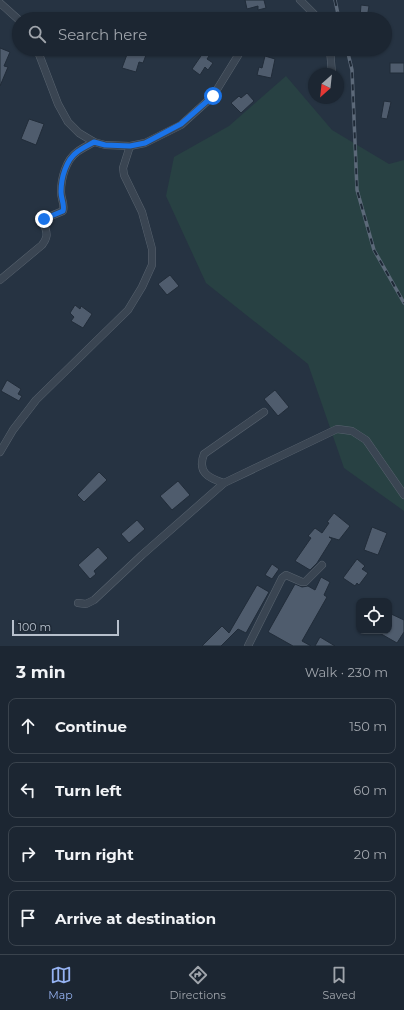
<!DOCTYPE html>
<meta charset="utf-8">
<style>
:root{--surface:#1c2632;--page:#252e3a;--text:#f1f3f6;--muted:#a0a5ac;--line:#3a434d;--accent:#95b2f1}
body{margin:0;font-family:Montserrat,sans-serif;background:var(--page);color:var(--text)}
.controls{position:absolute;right:12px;bottom:12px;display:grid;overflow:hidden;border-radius:8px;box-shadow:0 1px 3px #0004}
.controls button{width:36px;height:36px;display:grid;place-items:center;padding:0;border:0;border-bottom:1px solid var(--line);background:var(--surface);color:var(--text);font:20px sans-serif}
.compass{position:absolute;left:308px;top:68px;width:36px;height:36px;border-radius:50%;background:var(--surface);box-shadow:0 1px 3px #0004;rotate:207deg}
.scale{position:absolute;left:12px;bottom:10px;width:107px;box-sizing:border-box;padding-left:4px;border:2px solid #b7c0cc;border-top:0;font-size:11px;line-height:14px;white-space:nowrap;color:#b7c0cc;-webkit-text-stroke:3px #1f2a37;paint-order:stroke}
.stop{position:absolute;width:12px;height:12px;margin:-9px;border:3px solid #1a73e8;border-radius:50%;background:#fff}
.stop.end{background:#1a73e8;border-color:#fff;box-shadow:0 1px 4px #0008}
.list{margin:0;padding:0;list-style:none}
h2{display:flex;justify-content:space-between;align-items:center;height:52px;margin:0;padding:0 16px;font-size:17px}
h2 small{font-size:13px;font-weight:400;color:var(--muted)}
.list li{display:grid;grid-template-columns:26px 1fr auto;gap:12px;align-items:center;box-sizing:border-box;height:56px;margin:0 8px 8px;padding:0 8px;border:1px solid var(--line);border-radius:8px}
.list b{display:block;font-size:15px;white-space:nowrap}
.list em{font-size:13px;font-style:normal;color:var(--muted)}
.icon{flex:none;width:22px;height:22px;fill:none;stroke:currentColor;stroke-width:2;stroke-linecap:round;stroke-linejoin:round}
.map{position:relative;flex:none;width:404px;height:646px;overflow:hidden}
.search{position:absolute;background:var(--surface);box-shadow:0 1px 3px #0004;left:12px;right:12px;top:12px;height:44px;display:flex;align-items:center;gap:10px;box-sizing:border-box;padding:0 14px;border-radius:22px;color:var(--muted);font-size:15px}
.sheet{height:308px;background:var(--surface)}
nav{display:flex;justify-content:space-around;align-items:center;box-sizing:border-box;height:56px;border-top:1px solid var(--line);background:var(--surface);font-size:11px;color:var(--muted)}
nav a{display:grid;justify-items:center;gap:2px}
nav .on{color:var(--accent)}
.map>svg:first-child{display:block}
</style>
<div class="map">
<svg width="404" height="646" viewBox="0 0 404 646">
<rect width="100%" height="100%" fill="#263342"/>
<polygon fill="#284143" points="286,76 332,130 389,164 404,160 404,511 344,468 308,364 206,283 166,196 174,157 229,126"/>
<g fill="#4f5c6d" stroke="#212c39">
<polygon points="245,0 264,0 266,8 258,10 258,6 247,9"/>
<polygon points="361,5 369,6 367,18 360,17"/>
<polygon points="0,48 10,52 4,66 8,67 0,86"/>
<polygon points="129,49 146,55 143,63 139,62 136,72 122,68"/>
<polygon points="203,53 209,56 207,59 213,63 208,70 205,67 200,75 192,69"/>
<polygon points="265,56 275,59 271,78 257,75 259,67 262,68"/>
<rect x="390" y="63" width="14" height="10"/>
<polygon points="247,93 254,101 241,113 231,103 239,96 241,98"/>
<polygon points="384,101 391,102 387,119 381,118"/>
<polygon points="29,119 44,124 36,145 21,139"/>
<polygon points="170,275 179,286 167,295 158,284"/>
<polygon points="75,305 80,309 81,306 92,314 83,328 71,321 74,317 70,313"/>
<polygon points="7,380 21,389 18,394 22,396 19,401 1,391"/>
<polygon points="275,390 289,407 278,416 264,399"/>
<polygon points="99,472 107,480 84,502 77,495"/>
<polygon points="178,481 190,495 172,510 160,496"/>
<polygon points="334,513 350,526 339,540 329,537 332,539 317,563 310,570 295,561 311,538 308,536 315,528 322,533 329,523 327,522"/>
<polygon points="137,520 145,529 129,543 121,534"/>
<polygon points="372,527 387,533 378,555 364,550"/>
<polygon points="98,547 108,558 94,571 96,574 90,579 78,565"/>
<polygon points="357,559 365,566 362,569 368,573 359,585 357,583 355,586 343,578"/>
<polygon points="272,564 279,569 272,579 265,575"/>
<polygon points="321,577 330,582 324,595 327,597 302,641 311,646 293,646 268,632 295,584 302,587 308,586 315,590"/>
<polygon points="257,585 269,592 246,633 238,629 221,646 202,646 222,626 229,633"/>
<polygon points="389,613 404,620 404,632 397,643 376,631 389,631"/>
<polygon points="320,637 335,646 315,646"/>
</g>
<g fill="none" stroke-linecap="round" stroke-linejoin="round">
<defs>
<g id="minor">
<polyline points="300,0 314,14 317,19"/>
<polyline points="0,3 19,20"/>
<polyline points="37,49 58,104 68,122 79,133 94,142 105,145 130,146 145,143 181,125 213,96 242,49"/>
<polyline points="330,49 332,74"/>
<path d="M0,280L42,245C51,233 44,231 44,219L46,218L63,211C65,204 61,199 61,192C61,178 66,160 77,152C82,148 89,145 94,142"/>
<polyline points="0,452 13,430 36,400 128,310 142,287 152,265 152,249 142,212 124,175 123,168 130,146"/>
<path d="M224,483C208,478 197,472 204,454L264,412"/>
<polyline points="78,603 86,604 94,600 142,555 224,483 337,429 352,431 366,440 404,495"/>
<polyline points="248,646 282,578 286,575 302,582 305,582 322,565"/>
</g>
</defs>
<use href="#minor" stroke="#58636f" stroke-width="8"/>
<use href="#minor" stroke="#3a4552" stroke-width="7"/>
<defs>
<g id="rail">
<polyline points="335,0 339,19"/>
<polyline points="347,49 352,70 357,190 374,250 404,303"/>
</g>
</defs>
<use href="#rail" stroke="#5c6979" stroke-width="3.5"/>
<use href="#rail" stroke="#1f2a37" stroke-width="2" stroke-dasharray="6" stroke-linecap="butt"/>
</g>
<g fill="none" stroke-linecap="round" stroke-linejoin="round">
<path stroke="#1a73e8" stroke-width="5" d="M44,219L63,211C65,205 61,199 61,192C61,178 66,160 77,152C82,148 89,145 94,142L105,145L130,146L145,143L181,124L213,96"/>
</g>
</svg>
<div class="controls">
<button><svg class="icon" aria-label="locate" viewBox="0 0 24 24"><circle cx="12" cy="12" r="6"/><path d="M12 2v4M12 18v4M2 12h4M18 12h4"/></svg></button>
</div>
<svg class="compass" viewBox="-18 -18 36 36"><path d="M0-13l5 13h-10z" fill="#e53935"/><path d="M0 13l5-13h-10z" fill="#a0a5ac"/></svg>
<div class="scale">100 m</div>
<div class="stop" style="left:213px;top:96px"></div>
<div class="stop end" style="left:44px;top:219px"></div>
<div class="search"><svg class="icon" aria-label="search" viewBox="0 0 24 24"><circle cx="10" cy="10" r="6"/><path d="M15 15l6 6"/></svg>Search here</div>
</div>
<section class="sheet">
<h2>3 min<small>Walk · 230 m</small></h2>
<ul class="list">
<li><svg class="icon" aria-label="ahead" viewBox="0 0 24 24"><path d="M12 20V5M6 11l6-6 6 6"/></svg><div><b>Continue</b></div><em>150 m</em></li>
<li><svg class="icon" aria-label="left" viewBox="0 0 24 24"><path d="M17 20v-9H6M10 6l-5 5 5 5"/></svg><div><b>Turn left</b></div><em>60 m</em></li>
<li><svg class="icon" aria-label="right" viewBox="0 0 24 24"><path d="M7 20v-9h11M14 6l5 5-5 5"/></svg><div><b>Turn right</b></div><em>20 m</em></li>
<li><svg class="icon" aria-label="arrive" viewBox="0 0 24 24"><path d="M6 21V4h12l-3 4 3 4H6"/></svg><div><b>Arrive at destination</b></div></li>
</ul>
</section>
<nav>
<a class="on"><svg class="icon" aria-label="map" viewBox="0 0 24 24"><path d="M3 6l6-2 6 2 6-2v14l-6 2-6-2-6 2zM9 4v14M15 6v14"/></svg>Map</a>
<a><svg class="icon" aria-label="directions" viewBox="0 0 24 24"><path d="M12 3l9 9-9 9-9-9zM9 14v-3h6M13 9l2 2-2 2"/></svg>Directions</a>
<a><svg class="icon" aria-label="saved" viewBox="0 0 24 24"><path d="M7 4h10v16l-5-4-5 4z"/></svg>Saved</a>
</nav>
